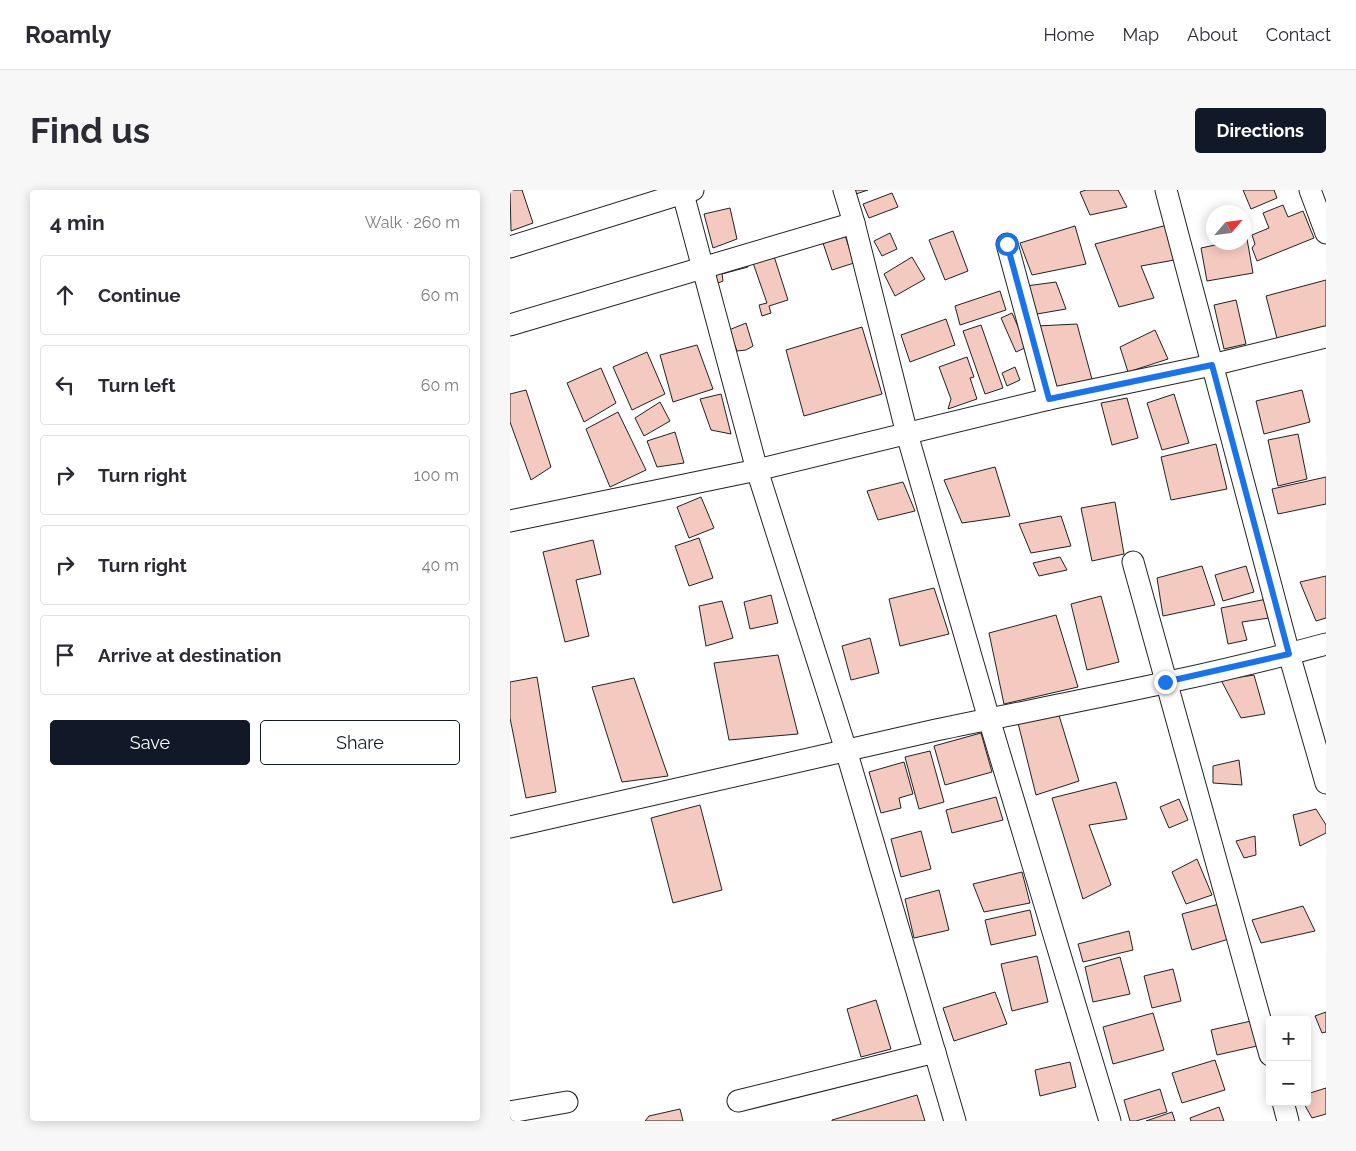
<!DOCTYPE html>
<meta charset="utf-8">
<style>
:root{--surface:#fff;--page:#f7f7f7;--text:#2b2b33;--muted:#7c7c81;--line:#e1e1e2;--accent:#111827}
body{margin:0;font-family:Raleway,sans-serif;background:var(--page);color:var(--text)}
.controls{position:absolute;right:15px;bottom:15px;display:grid;overflow:hidden;border-radius:5px;box-shadow:0 2px 12px #0003}
.controls button{width:45px;height:45px;display:grid;place-items:center;padding:0;border:0;border-bottom:1px solid var(--line);background:var(--surface);color:var(--text);font:25px sans-serif}
.compass{position:absolute;left:696px;top:15px;width:45px;height:45px;border-radius:50%;background:var(--surface);box-shadow:0 2px 12px #0003;rotate:62deg}
.stop{position:absolute;width:15px;height:15px;margin:-11px;border:4px solid #1a73e8;border-radius:50%;background:#fff}
.stop.end{background:#1a73e8;border-color:#fff;box-shadow:0 1px 5px #0008}
.list{margin:0;padding:0;list-style:none}
h2{display:flex;justify-content:space-between;align-items:center;height:65px;margin:0;padding:0 20px;font-size:21px}
h2 small{font-size:16px;font-weight:400;color:var(--muted)}
.list li{display:grid;grid-template-columns:32px 1fr auto;gap:15px;align-items:center;box-sizing:border-box;height:80px;margin:0 10px 10px;padding:0 10px;border:1px solid var(--line);border-radius:5px}
.list b{display:block;font-size:19px;white-space:nowrap}
.list em{font-size:16px;font-style:normal;color:var(--muted)}
.actions{display:flex;gap:10px;padding:15px 20px}
.actions a{flex:1;padding:11px 0;border:1px solid var(--accent);border-radius:5px;text-align:center;font-size:18px;color:var(--accent)}
.actions .main{background:var(--accent);color:#fff}
.icon{flex:none;width:28px;height:28px;fill:none;stroke:currentColor;stroke-width:2;stroke-linecap:round;stroke-linejoin:round}
.map{position:relative;flex:none;width:816px;height:931px;overflow:hidden;border-radius:5px}
header{display:flex;align-items:center;gap:30px;box-sizing:border-box;height:70px;padding:0 25px;background:var(--surface);border-bottom:1px solid var(--line)}
header strong{font-size:24px}
nav{display:flex;gap:28px;margin-inline-start:auto;font-size:18px}
.intro{display:flex;align-items:center;justify-content:space-between;box-sizing:border-box;height:120px;padding:0 30px}
h1{margin:0;font-size:35px}
.button{padding:12px 22px;border-radius:5px;background:var(--accent);color:#fff;font-size:18px;font-weight:700}
main{display:flex;gap:30px;padding:0 30px}
aside{flex:1;background:var(--surface);border-radius:5px;box-shadow:0 2px 12px #0003}
.map>svg:first-child{display:block}
</style>
<header>
<strong>Roamly</strong>
<nav><a>Home</a><a>Map</a><a>About</a><a>Contact</a></nav>
</header>
<div class="intro"><h1>Find us</h1><a class="button">Directions</a></div>
<main>
<aside>
<h2>4 min<small>Walk · 260 m</small></h2>
<ul class="list">
<li><svg class="icon" aria-label="ahead" viewBox="0 0 24 24"><path d="M12 20V5M6 11l6-6 6 6"/></svg><div><b>Continue</b></div><em>60 m</em></li>
<li><svg class="icon" aria-label="left" viewBox="0 0 24 24"><path d="M17 20v-9H6M10 6l-5 5 5 5"/></svg><div><b>Turn left</b></div><em>60 m</em></li>
<li><svg class="icon" aria-label="right" viewBox="0 0 24 24"><path d="M7 20v-9h11M14 6l5 5-5 5"/></svg><div><b>Turn right</b></div><em>100 m</em></li>
<li><svg class="icon" aria-label="right" viewBox="0 0 24 24"><path d="M7 20v-9h11M14 6l5 5-5 5"/></svg><div><b>Turn right</b></div><em>40 m</em></li>
<li><svg class="icon" aria-label="arrive" viewBox="0 0 24 24"><path d="M6 21V4h12l-3 4 3 4H6"/></svg><div><b>Arrive at destination</b></div></li>
</ul>
<div class="actions"><a class="main">Save</a><a>Share</a></div>
</aside>
<div class="map">
<svg width="816" height="931" viewBox="0 0 816 931">
<rect width="100%" height="100%" fill="#fff"/>
<g fill="#f3c9c0" stroke="#222">
<polygon points="0,0 12,0 23,33 1,41"/>
<polygon points="345,0 358,0 346,4"/>
<polygon points="576,0 608,0 617,17 580,25 570,2"/>
<polygon points="733,0 764,0 767,8 741,19"/>
<polygon points="382,3 388,17 359,28 353,14"/>
<polygon points="773,15 778,27 793,21 804,48 747,71 742,58 745,54 742,45 759,38 753,23"/>
<polygon points="220,18 227,49 203,58 194,24"/>
<polygon points="661,34 670,69 631,76 644,108 609,117 585,54"/>
<polygon points="565,36 576,74 522,85 510,53"/>
<polygon points="443,41 458,81 435,90 419,50"/>
<polygon points="334,42 344,73 322,80 312,50"/>
<polygon points="380,43 387,59 372,66 364,51"/>
<polygon points="737,49 743,83 697,91 691,58 719,52 734,52 734,50"/>
<polygon points="263,63 278,110 259,116 261,123 252,126 249,115 257,113 242,70"/>
<polygon points="402,67 415,89 385,106 374,84"/>
<polygon points="235,69 238,77 212,84 213,91 203,95 198,80"/>
<polygon points="816,90 816,142 768,152 756,106"/>
<polygon points="546,92 556,119 527,124 516,96"/>
<polygon points="490,101 496,120 450,135 445,116"/>
<polygon points="726,110 736,154 714,159 704,115"/>
<polygon points="502,123 517,157 506,162 491,128"/>
<polygon points="436,129 445,155 400,172 391,145"/>
<polygon points="236,133 243,156 236,160 227,161 219,140"/>
<polygon points="567,134 583,193 544,197 527,136"/>
<polygon points="471,135 493,198 475,204 453,141"/>
<polygon points="352,137 372,204 294,226 276,160"/>
<polygon points="645,140 658,169 618,182 610,157"/>
<polygon points="187,155 203,199 163,212 150,165"/>
<polygon points="137,162 155,204 122,220 103,177"/>
<polygon points="457,167 464,187 460,188 467,209 438,219 441,209 429,177"/>
<polygon points="505,177 510,190 497,196 492,183"/>
<polygon points="91,178 106,213 74,232 57,193"/>
<polygon points="16,200 41,277 21,290 0,232 0,204"/>
<polygon points="792,200 800,232 754,244 746,211"/>
<polygon points="211,204 221,244 201,240 190,209"/>
<polygon points="664,204 679,253 652,260 637,213"/>
<polygon points="617,208 628,248 602,255 591,213"/>
<polygon points="150,212 160,231 134,246 125,228"/>
<polygon points="108,222 136,280 100,297 76,239"/>
<polygon points="165,242 174,273 147,277 137,251"/>
<polygon points="788,244 797,289 768,296 758,250"/>
<polygon points="706,254 717,299 661,310 651,267"/>
<polygon points="485,277 500,326 452,333 434,290"/>
<polygon points="816,287 816,314 768,324 762,299"/>
<polygon points="393,292 405,321 368,330 357,301"/>
<polygon points="191,307 204,338 179,348 167,317"/>
<polygon points="605,312 614,364 582,371 571,318"/>
<polygon points="551,326 561,356 521,363 509,334"/>
<polygon points="189,348 203,388 179,396 165,356"/>
<polygon points="83,350 91,384 66,390 79,446 55,452 33,362"/>
<polygon points="550,367 557,380 529,386 523,373"/>
<polygon points="692,376 705,415 653,426 647,388"/>
<polygon points="736,376 744,402 713,411 705,385"/>
<polygon points="816,386 816,428 806,431 790,392"/>
<polygon points="424,398 439,444 390,456 379,409"/>
<polygon points="261,405 268,433 240,439 234,412"/>
<polygon points="591,406 609,472 577,480 561,414"/>
<polygon points="757,409 759,428 732,432 737,450 718,454 711,418"/>
<polygon points="212,411 223,448 196,456 189,416"/>
<polygon points="546,425 568,497 494,514 479,443"/>
<polygon points="360,448 369,483 341,490 332,456"/>
<polygon points="268,465 288,544 219,550 204,473"/>
<polygon points="744,485 755,524 731,528 711,490"/>
<polygon points="27,487 46,602 16,608 0,528 0,492"/>
<polygon points="124,488 158,586 112,592 82,497"/>
<polygon points="548,522 569,591 526,605 508,533"/>
<polygon points="471,543 482,582 435,595 424,556"/>
<polygon points="420,561 434,612 409,619 395,567"/>
<polygon points="729,570 732,595 703,593 703,576"/>
<polygon points="394,572 403,604 389,608 391,618 371,623 359,582"/>
<polygon points="606,592 617,629 579,635 601,695 573,709 542,608"/>
<polygon points="486,607 493,630 442,643 436,620"/>
<polygon points="669,609 678,630 659,638 650,617"/>
<polygon points="190,615 212,700 163,713 141,628"/>
<polygon points="806,619 816,635 816,643 790,656 783,625"/>
<polygon points="411,641 421,679 391,687 381,649"/>
<polygon points="745,646 746,665 734,668 726,651"/>
<polygon points="687,669 702,705 676,714 662,682"/>
<polygon points="512,682 520,713 474,722 463,694"/>
<polygon points="429,700 439,740 404,748 395,709"/>
<polygon points="709,714 719,749 682,760 672,724"/>
<polygon points="793,716 805,741 751,753 742,730"/>
<polygon points="520,720 526,745 481,755 475,730"/>
<polygon points="619,741 623,760 573,772 568,754"/>
<polygon points="527,766 538,812 502,821 491,774"/>
<polygon points="610,767 620,804 583,812 575,777"/>
<polygon points="663,779 671,811 642,818 634,786"/>
<polygon points="485,802 497,834 444,851 433,818"/>
<polygon points="366,810 381,859 351,867 337,819"/>
<polygon points="816,822 816,842 812,843 805,826"/>
<polygon points="643,823 654,860 603,874 593,837"/>
<polygon points="741,831 747,856 707,865 701,840"/>
<polygon points="705,870 715,900 672,913 662,883"/>
<polygon points="560,872 566,897 530,906 525,880"/>
<polygon points="816,898 816,924 802,928 793,912 797,912 797,904"/>
<polygon points="650,899 657,922 626,931 620,931 614,910"/>
<polygon points="407,905 415,931 322,931 322,930"/>
<polygon points="709,917 714,931 681,931 680,928"/>
<polygon points="170,919 173,931 135,931 139,926"/>
<polygon points="662,922 665,931 636,931"/>
</g>
<g fill="none" stroke-linecap="round" stroke-linejoin="round">
<defs>
<g id="minor">
<polyline points="172,0 247,280 336,560 445,931"/>
<polyline points="334,0 344,33 397,244 479,529 600,931"/>
<polyline points="656,0 779,464 816,593"/>
<polyline points="800,0 816,43"/>
<polyline points="497,54 539,209"/>
<polyline points="0,57 183,0"/>
<polyline points="0,135 344,33"/>
<polyline points="0,331 247,280 539,209 702,175 816,147"/>
<polyline points="623,372 760,865"/>
<path d="M0,637C142,604 284,571 426,540C556,513 688,489 816,454"/>
<polyline points="228,911 425,862"/>
<polyline points="773,912 778,931"/>
<polyline points="0,922 57,912"/>
</g>
</defs>
<use href="#minor" stroke="#222" stroke-width="23"/>
<use href="#minor" stroke="#fff" stroke-width="21"/>
</g>
<g fill="none" stroke-linecap="round" stroke-linejoin="round">
<polyline stroke="#1a73e8" stroke-width="6" points="497,54 539,209 702,175 779,464 655,492"/>
</g>
</svg>
<div class="controls">
<button>+</button>
<button>−</button>
</div>
<svg class="compass" viewBox="-18 -18 36 36"><path d="M0-13l5 13h-10z" fill="#e53935"/><path d="M0 13l5-13h-10z" fill="#7c7c81"/></svg>
<div class="stop" style="left:497px;top:54px"></div>
<div class="stop end" style="left:655px;top:492px"></div>
</div>
</main>
